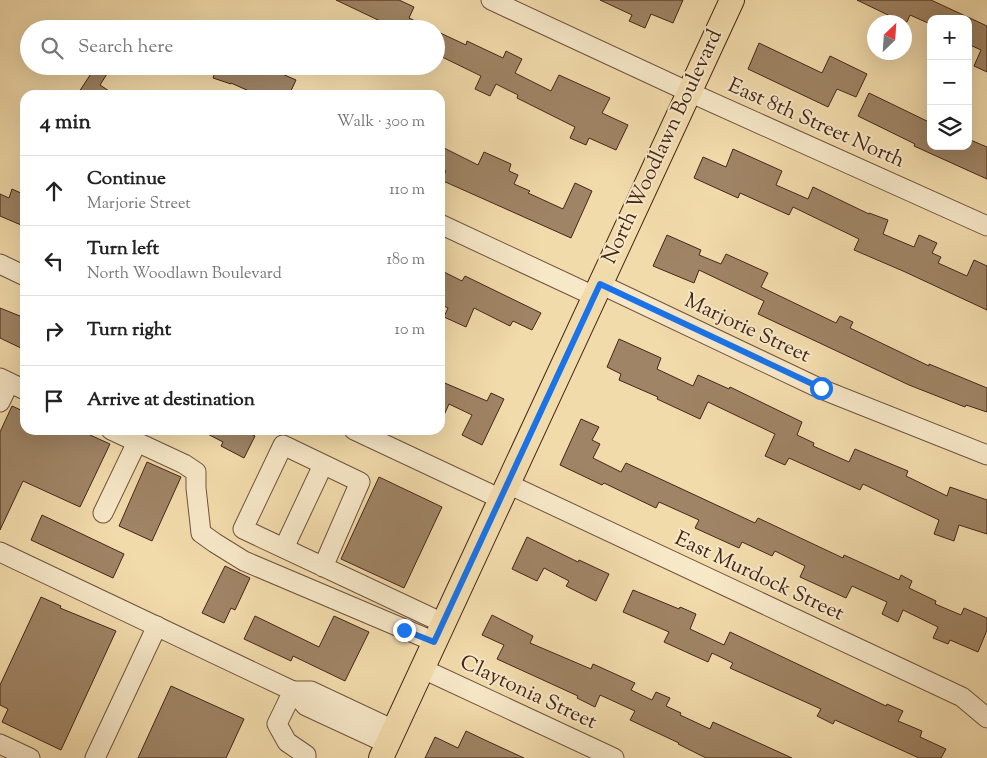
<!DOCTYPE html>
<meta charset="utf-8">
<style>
:root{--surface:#fff;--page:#f6f6f6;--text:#222;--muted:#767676;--line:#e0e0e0}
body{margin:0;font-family:"Sorts Mill Goudy",serif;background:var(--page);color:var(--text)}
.controls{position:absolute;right:15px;top:15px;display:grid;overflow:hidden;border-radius:10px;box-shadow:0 5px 20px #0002}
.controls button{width:45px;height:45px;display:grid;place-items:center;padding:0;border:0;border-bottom:1px solid var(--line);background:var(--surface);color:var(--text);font:25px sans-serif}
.compass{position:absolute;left:867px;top:15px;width:45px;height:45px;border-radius:50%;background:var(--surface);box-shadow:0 5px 20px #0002;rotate:25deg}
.stop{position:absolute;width:15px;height:15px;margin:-11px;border:4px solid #1a73e8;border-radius:50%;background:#fff}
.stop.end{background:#1a73e8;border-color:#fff;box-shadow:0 1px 5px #0008}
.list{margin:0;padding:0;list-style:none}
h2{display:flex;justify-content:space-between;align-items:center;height:65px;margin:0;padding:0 20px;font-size:21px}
h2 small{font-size:16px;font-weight:400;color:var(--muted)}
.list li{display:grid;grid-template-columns:32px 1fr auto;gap:15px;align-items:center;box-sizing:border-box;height:70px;padding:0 20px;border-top:1px solid var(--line)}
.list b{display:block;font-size:19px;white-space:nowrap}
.list p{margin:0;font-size:16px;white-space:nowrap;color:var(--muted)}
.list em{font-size:16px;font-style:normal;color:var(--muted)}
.icon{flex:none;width:28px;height:28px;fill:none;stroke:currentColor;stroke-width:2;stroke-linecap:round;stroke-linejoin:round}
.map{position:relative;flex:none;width:987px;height:758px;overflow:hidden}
.search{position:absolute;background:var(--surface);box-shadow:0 5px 20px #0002;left:20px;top:20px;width:425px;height:55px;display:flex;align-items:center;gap:12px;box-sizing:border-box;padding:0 18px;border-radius:28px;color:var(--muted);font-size:19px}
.panel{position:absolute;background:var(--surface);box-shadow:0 5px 20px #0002;left:20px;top:90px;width:425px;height:345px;border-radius:15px}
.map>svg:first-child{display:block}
</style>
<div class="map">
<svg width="987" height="758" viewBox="0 0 987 758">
<rect width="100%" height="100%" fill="#f2dbab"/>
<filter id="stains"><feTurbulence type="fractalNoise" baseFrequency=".004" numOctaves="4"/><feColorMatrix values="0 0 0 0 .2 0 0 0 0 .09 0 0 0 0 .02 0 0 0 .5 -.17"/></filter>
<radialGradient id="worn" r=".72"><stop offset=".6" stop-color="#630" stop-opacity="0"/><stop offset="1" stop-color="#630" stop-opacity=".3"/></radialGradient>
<g fill="#9f8465" stroke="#452619">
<polygon points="336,0 399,0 414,7 409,18 432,29 397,29"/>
<polygon points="600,0 683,0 673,23 651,14 645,28 629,21 632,15"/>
<polygon points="857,0 931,0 987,26 987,72 974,66 981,50 968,44 968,19 930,19 928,23 910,15 907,22 884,22 888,15"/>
<polygon points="436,31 466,45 467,41 503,58 506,51 522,59 515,73 551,91 559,75 610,98 602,113 628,125 616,150 589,138 586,145 570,138 575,127 517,98 518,95 496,84 490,96 475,89 481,76 436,54"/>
<polygon points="759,43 822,73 830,56 867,74 856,97 837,89 828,107 748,69"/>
<polygon points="96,66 112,66 100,85 115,95 77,95"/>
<polygon points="217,66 275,66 273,70 296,80 289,95 258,95 231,83 231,84 213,78"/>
<polygon points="869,93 931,123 931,146 968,146 968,139 987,147 987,179 914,146 915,144 858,116"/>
<polygon points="440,146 478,165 484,152 511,164 509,171 518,175 514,184 530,191 528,193 563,209 575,183 592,191 571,238 441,180 446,171 440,169"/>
<polygon points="733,149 782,171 776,185 808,199 813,187 869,214 869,213 888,220 883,234 914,247 919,235 937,243 932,253 941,257 938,263 967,276 974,260 987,266 987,310 903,271 854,250 859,239 793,207 789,215 740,193 738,198 694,178 703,157 726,167"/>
<polygon points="12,189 25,195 25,216 21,225 0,216 0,194 9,198"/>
<polygon points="667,235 701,250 699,255 721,264 726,254 768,273 761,287 836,323 840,316 853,322 850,328 929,366 929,364 987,388 987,412 966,405 965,407 909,385 758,314 764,301 699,270 694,283 653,266"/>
<polygon points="440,270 462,281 465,276 541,313 532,330 513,321 510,326 474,308 466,327 444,317 448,308 440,304"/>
<polygon points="0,308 25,318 25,350 0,338"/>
<polygon points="619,339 661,358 657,369 693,386 698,375 729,389 730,387 802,422 797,435 814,443 813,446 849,462 855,449 908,471 906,476 947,496 950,487 987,500 987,534 959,525 954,541 934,534 939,520 863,484 860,490 789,458 785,465 765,456 775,434 708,402 700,419 657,399 658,397 619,380 621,374 607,367"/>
<polygon points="440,381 487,401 491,393 504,399 482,445 462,435 472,415 449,404 440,424"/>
<polygon points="12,406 25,412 25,430 79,430 110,444 80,507 23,481 0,530 0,432"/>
<polygon points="581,419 599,427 592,440 600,444 593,458 621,472 626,463 755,523 758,518 843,558 844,555 899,580 901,575 912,581 909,588 936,601 935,604 961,615 964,608 987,618 987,630 978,652 950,640 948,644 933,638 938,627 903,610 898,622 882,614 887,602 852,586 846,598 800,577 805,566 775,551 772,556 742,542 739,548 695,528 699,520 659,502 656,508 604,483 602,485 560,465"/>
<polygon points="200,430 243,430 255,436 244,458 221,446 223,442"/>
<polygon points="147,462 181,477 152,541 119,526"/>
<polygon points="379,477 442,507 404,588 341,559"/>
<polygon points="42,515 124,554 113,578 31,540"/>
<polygon points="527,537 578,562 579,560 609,574 596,601 566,586 569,581 544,568 537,581 512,569"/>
<polygon points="225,566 250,578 235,610 231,608 224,623 202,613"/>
<polygon points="633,590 679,609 680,607 696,614 690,629 724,645 730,632 886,706 887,704 903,711 898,721 922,731 920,737 946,749 941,758 919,758 835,720 833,724 817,716 821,709 730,668 733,663 712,653 708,662 664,642 669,632 623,612"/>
<polygon points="41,597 61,606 60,608 116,631 61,750 2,722 8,709 0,705 0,685"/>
<polygon points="492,615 533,636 530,643 591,669 593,664 635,683 631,690 652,700 656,692 670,698 666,706 681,713 680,715 710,729 713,722 792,758 706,758 678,744 679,743 630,720 635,711 600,695 595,707 577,698 578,696 497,659 504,645 482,635"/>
<polygon points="255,616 319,647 334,616 369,632 345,681 293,656 291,661 244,639"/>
<polygon points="171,686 244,719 226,758 138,758"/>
<polygon points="466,731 487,741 524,758 425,758 435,737 458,748"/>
</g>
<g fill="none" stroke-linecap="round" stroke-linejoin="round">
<defs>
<g id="minor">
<polyline points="491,0 689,92 987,226"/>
<polyline points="440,224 594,296"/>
<polyline points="0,264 25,276"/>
<polyline points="600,284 821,389 987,455"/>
<polyline points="0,378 25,390"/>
<polyline points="0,402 9,383"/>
<polyline points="111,430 184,464 196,472 196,488 201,533 215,543 244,561 435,642"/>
<polyline points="354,430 501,499"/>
<polyline points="508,484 962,697 987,718"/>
<polyline points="103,513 137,442"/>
<polyline points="284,548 323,465"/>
<polyline points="0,552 293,691 277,724 287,742 306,755 306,758"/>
<path d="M323,567L360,482L283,445L243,529C310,560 376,592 443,623"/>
<polyline points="423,669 614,758"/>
<polyline points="0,744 30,758"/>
<polyline points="388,744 306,706 293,691 311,691 394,730"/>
<polyline points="95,758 157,626"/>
</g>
<polyline id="major" points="381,758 732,0"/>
</defs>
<use href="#minor" stroke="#70533e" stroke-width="21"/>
<use href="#major" stroke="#452619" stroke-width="26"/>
<use href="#minor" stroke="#f7e8c8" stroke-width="19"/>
<use href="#major" stroke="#f2dbab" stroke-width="24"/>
</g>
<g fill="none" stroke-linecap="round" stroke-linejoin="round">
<polyline stroke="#1a73e8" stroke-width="6" points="404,630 434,642 600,284 821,388"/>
</g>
<g text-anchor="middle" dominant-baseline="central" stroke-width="4" stroke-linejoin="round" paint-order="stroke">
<g font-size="21" fill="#452619" stroke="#f7e8c8">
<text transform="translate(816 124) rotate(24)">East 8th Street North</text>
<text transform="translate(663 147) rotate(-65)">North Woodlawn Boulevard</text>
<text transform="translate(747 329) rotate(25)">Marjorie Street</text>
<text transform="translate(759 577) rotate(25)">East Murdock Street</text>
<text transform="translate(528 693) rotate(25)">Claytonia Street</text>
</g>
</g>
<rect width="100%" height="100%" filter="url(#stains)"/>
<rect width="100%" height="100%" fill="url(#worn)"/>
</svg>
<div class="controls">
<button>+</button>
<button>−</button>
<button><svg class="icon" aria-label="layers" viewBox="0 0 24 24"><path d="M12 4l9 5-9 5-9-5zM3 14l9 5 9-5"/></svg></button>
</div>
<svg class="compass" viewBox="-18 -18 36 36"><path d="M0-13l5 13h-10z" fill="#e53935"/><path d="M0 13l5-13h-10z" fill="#767676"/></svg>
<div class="stop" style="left:821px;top:388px"></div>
<div class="stop end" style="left:404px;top:630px"></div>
<div class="search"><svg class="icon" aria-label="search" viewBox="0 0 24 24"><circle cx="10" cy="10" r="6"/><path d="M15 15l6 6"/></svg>Search here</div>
<section class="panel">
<h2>4 min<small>Walk · 300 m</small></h2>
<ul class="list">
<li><svg class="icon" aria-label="ahead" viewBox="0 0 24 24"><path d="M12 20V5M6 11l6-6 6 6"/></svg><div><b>Continue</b><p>Marjorie Street</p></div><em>110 m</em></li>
<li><svg class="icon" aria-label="left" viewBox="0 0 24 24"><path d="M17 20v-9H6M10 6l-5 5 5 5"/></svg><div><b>Turn left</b><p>North Woodlawn Boulevard</p></div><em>180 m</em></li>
<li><svg class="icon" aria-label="right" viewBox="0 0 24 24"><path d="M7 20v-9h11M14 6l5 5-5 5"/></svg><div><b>Turn right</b></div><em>10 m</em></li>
<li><svg class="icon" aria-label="arrive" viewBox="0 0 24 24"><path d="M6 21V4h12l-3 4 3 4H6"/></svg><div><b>Arrive at destination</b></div></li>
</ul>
</section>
</div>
